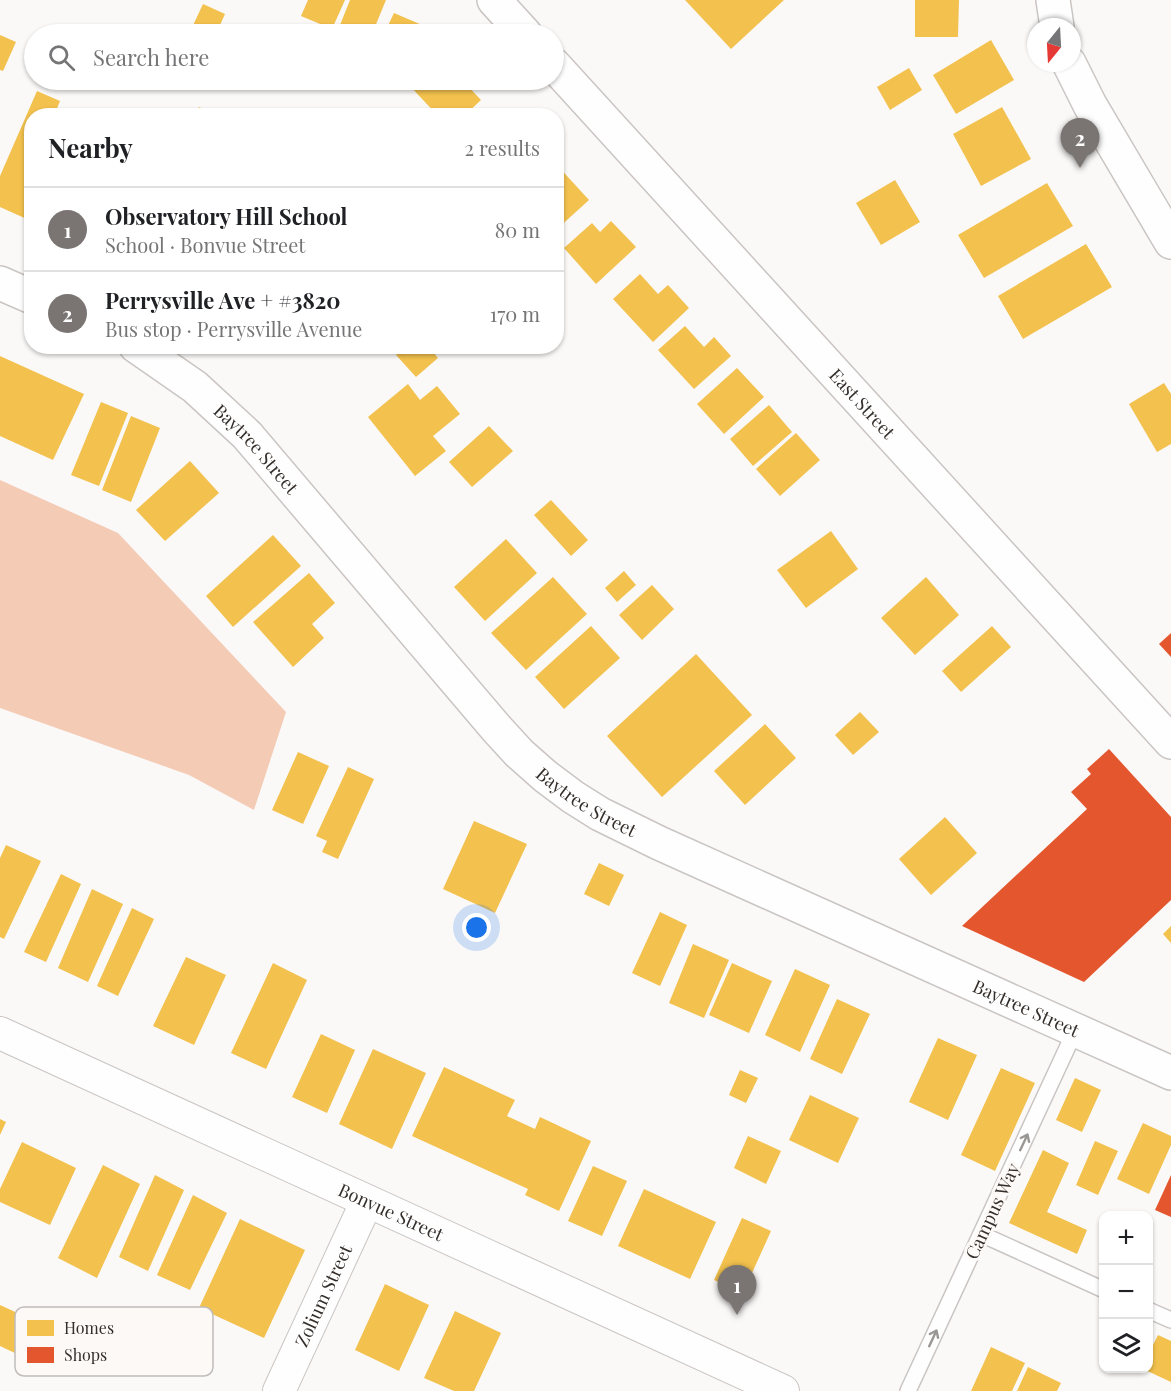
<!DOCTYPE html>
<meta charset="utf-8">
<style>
:root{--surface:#fff;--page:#f2f2f2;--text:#202124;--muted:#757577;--line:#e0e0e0;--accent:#7a7572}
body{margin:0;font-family:"Playfair Display",serif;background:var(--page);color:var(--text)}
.controls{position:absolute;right:18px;bottom:18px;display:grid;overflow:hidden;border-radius:12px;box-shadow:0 2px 4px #0004}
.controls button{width:54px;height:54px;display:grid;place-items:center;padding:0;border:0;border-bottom:2px solid var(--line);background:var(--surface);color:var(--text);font:30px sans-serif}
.compass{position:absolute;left:1027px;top:18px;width:54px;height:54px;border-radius:50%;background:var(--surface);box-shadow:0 2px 4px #0004;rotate:198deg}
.you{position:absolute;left:477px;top:928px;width:21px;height:21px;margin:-15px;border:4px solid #fff;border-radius:50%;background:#1a73e8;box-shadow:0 0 0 9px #1a73e833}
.badge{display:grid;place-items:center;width:39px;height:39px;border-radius:50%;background:var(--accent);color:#fff;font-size:20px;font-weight:700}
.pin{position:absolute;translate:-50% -50px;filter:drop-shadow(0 2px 3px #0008)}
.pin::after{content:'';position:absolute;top:32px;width:21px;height:18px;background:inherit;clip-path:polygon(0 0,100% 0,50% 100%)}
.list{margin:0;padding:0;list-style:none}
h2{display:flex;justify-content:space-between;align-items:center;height:78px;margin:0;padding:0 24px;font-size:26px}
h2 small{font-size:20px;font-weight:400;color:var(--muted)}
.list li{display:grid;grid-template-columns:39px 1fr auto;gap:18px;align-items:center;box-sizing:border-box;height:84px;padding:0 24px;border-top:2px solid var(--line)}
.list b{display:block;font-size:22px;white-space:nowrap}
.list p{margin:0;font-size:20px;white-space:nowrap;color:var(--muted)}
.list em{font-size:20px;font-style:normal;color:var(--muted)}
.icon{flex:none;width:33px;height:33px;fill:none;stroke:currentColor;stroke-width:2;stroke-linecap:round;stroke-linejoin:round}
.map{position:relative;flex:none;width:1171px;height:1391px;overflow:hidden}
.search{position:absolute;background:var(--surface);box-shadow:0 2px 4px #0004;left:24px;top:24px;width:540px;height:66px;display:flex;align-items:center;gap:15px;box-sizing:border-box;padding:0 21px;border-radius:33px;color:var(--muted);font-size:22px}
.panel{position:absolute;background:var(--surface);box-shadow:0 2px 4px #0004;left:24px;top:108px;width:540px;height:246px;border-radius:24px}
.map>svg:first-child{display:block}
</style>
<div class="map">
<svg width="1171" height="1391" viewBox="0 0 1171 1391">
<rect width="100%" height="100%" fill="#fbf9f8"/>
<polygon fill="#f4cbb5" points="0,480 118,533 286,712 254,810 189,775 0,708"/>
<g fill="#f2c14e">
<polygon points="308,0 345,0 332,29 301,16"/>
<polygon points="350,0 386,0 372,34 348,34 338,30"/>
<polygon points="685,0 784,0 731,49"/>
<polygon points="915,0 959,0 958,37 915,37"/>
<polygon points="203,4 225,14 216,34 189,34"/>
<polygon points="394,13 422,25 418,34 384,34"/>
<polygon points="0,35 16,42 3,71 0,70"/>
<polygon points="991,40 1014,80 956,114 933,75"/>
<polygon points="909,68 922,90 890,110 877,87"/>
<polygon points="370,80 398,80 394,90"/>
<polygon points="418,80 462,80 481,100 464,116 438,116 410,86"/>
<polygon points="37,91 60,101 54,116 32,116 32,214 29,220 0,207 0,176"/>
<polygon points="199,107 218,116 195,116"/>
<polygon points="1002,107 1031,159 981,186 953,134"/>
<polygon points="556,164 589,200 556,230"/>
<polygon points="895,180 920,222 881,245 856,203"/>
<polygon points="1047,183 1073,226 984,278 958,235"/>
<polygon points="611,221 636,247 596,284 564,248 592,223 600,232"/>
<polygon points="1086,244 1112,287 1023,339 998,296"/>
<polygon points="640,274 658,294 668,285 689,308 653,342 613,299"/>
<polygon points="685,326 704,347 714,337 731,356 694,389 658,350"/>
<polygon points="406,346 428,346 438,358 416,377 396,355"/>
<polygon points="0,356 84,394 53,460 0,436"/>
<polygon points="737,368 764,397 724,434 697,404"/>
<polygon points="1164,383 1171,394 1171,444 1157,452 1129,404"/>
<polygon points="408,384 420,400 437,386 460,414 433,436 446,451 415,476 368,417"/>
<polygon points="101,402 128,413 99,486 71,475"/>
<polygon points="769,405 792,432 753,466 730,439"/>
<polygon points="131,416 160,428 131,502 102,490"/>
<polygon points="489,426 513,451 472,487 449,462"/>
<polygon points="796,433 820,460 780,496 756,469"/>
<polygon points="190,461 219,493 165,541 136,510"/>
<polygon points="551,500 588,540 571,556 534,515"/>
<polygon points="831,531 858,569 806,608 777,570"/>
<polygon points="273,535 301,566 233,627 206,596"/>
<polygon points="506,539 537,573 485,621 454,587"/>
<polygon points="624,571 636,585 617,602 605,588"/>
<polygon points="309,573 335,603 312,624 324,638 293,667 253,622"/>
<polygon points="553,577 587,614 526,670 491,633"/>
<polygon points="926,577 959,615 915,655 881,618"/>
<polygon points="652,585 674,609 642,640 619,615"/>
<polygon points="591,626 620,658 564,709 535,677"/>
<polygon points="992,626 1011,647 961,692 942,671"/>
<polygon points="696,654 752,715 662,797 607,736"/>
<polygon points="860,712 879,732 853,755 835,735"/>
<polygon points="765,724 796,758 745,805 714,771"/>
<polygon points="298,752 329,766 303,824 272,810"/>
<polygon points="348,767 374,779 338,859 322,852 327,841 316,836"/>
<polygon points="945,817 977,853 931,895 899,859"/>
<polygon points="474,821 527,844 495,913 443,889"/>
<polygon points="6,845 41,861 4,939 0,937 0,858"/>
<polygon points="599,863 624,875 609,906 584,894"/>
<polygon points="61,874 81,884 46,962 24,952"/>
<polygon points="92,889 123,904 88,982 58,968"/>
<polygon points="132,908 154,919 118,996 97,986"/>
<polygon points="660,912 687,925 660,986 632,973"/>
<polygon points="1171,926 1171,943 1163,934"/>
<polygon points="693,944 729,960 704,1018 669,1003"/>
<polygon points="186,957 226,975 194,1045 153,1026"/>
<polygon points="273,963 307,980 266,1069 231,1053"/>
<polygon points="732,963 772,981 749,1033 709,1015"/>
<polygon points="795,969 830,985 800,1052 765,1035"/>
<polygon points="837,999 870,1014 842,1074 810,1059"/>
<polygon points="321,1034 355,1050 327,1113 292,1097"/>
<polygon points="938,1038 977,1055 948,1120 909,1102"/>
<polygon points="373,1049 426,1073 392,1149 339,1124"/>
<polygon points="444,1067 515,1100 507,1116 535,1129 540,1117 591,1141 559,1211 525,1195 528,1189 412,1136"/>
<polygon points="1001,1068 1035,1083 995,1171 961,1155"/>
<polygon points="740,1070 758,1078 746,1103 729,1095"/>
<polygon points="1075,1078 1101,1090 1082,1132 1056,1120"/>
<polygon points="810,1095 859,1118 838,1163 789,1140"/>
<polygon points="0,1119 6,1122 0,1135"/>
<polygon points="1143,1123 1171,1136 1171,1145 1149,1194 1117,1179"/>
<polygon points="748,1136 781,1151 766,1184 734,1168"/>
<polygon points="1095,1141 1118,1151 1098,1195 1076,1185"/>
<polygon points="22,1142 76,1168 50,1225 0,1202 0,1189"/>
<polygon points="1043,1150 1069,1163 1047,1212 1087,1230 1077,1254 1009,1223"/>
<polygon points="103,1165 140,1184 97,1278 58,1258"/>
<polygon points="593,1166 627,1181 602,1236 568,1221"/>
<polygon points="155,1175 184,1190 148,1271 119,1257"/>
<polygon points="644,1189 716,1222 690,1279 618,1246"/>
<polygon points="193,1195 227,1213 190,1290 157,1275"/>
<polygon points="742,1218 771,1231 743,1293 714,1280"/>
<polygon points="240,1219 305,1250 264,1338 199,1308"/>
<polygon points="385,1284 429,1305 399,1371 355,1350"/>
<polygon points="0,1305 50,1328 34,1362 0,1346"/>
<polygon points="455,1311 501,1333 474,1391 454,1391 424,1378"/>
<polygon points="1158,1335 1171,1341 1171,1382 1141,1368 1148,1368 1148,1355"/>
<polygon points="991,1347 1025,1363 1012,1391 971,1391"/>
<polygon points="1028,1367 1061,1383 1057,1391 1017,1391"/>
</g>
<g fill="#e4572e">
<polygon points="1171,633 1171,657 1159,644"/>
<polygon points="1109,749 1171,817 1171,900 1084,982 962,926 1087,809 1071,792 1091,774 1087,769"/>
<polygon points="1171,1175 1171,1217 1155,1210"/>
</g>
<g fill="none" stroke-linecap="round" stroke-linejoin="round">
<defs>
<g id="lane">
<polyline points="981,1234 1104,1290"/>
<polyline points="1148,1310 1171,1320"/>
<polyline points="908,1391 1075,1031"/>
</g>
<g id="street">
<path id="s1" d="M0,1033L783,1391"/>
<path id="s2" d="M279,1391L367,1201"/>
</g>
<g id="secondary">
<polyline points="494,0 525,34"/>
<path id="s3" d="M554,65L1171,742"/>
<polyline points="0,283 32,297"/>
<path id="s4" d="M136,346L195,387L247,435L497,729L519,753L545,776L573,797L600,814L659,843L1171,1073"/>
</g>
<g id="primary">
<polyline points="1053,0 1057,27"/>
<polyline points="1069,63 1090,105 1171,242"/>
</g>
</defs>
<use href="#lane" stroke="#cac5c3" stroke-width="18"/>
<use href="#street" stroke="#cac5c3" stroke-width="34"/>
<use href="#secondary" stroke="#cac5c3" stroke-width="36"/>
<use href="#primary" stroke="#cac5c3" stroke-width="36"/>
<use href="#lane" stroke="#fefefe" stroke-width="15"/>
<use href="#street" stroke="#fefefe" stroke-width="32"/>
<use href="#secondary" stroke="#fefefe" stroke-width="33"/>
<use href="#primary" stroke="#fefefe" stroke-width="33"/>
</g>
<defs><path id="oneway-shaft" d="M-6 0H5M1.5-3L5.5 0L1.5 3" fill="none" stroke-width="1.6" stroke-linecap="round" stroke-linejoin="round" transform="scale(1.5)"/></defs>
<g stroke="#999694">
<use href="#oneway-shaft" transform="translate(1024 1142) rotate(-65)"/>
<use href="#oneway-shaft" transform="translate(933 1338) rotate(-65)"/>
</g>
<g text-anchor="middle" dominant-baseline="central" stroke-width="6" stroke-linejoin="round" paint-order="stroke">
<g font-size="18" fill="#342e2a" stroke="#fcf9f7">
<text stroke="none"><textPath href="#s3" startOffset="458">East Street</textPath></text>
<text stroke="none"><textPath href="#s4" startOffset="159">Baytree Street</textPath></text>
<text stroke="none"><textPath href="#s4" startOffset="645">Baytree Street</textPath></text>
<text stroke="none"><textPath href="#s4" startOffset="1131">Baytree Street</textPath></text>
<text transform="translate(992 1211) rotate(-65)">Campus Way</text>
<text stroke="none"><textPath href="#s1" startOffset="430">Bonvue Street</textPath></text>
<text stroke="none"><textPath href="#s2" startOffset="105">Zolium Street</textPath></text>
</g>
</g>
<rect x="15" y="1307" width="198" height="69" rx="9" fill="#fcf9f7" stroke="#c0bcba" stroke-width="1.5"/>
<rect x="27" y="1320" width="27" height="16" fill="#f2c14e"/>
<rect x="27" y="1347" width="27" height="16" fill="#e4572e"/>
<g font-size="16" fill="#342e2a">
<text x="64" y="1334">Homes</text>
<text x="64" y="1361">Shops</text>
</g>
</svg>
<div class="controls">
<button>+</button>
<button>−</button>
<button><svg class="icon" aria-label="layers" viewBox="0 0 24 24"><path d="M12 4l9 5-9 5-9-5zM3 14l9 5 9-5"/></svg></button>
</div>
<svg class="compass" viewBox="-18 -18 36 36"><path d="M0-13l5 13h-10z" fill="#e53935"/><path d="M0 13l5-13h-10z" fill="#757577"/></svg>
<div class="you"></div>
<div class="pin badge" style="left:737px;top:1315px">1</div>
<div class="pin badge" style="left:1080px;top:168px">2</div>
<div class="search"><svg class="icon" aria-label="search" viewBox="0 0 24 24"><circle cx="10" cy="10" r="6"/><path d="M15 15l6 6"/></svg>Search here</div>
<section class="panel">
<h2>Nearby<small>2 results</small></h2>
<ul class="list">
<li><span class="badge">1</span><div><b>Observatory Hill School</b><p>School · Bonvue Street</p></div><em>80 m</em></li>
<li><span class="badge">2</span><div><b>Perrysville Ave + #3820</b><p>Bus stop · Perrysville Avenue</p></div><em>170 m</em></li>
</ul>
</section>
</div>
